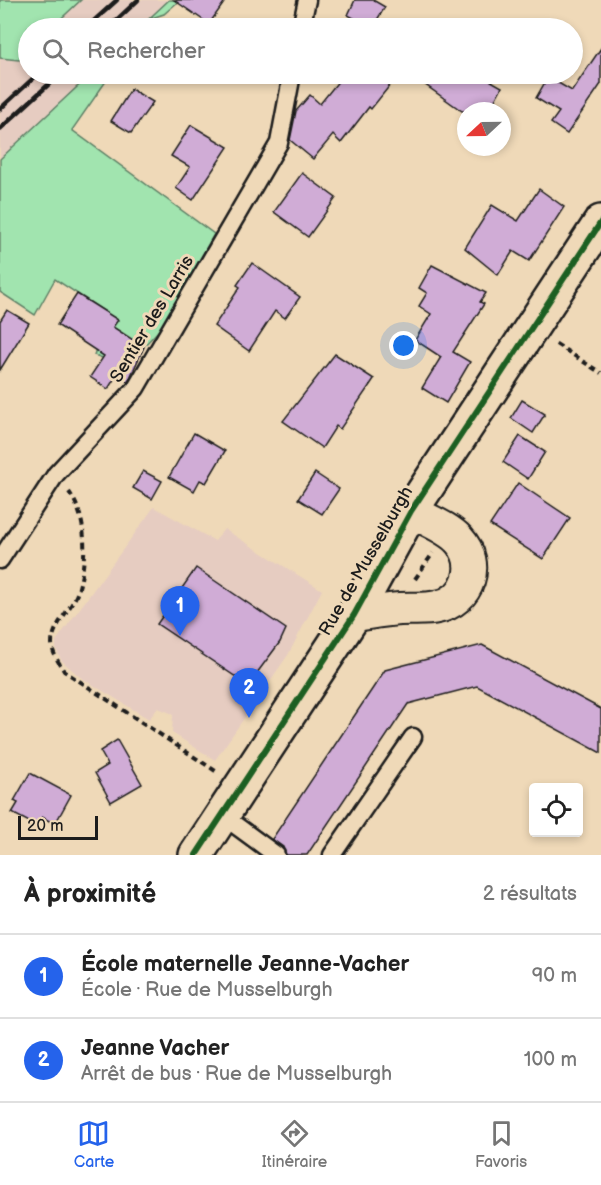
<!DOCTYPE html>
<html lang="fr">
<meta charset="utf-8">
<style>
:root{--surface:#fff;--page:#f6f6f6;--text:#222;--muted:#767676;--line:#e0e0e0;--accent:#2563eb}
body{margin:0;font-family:"Balsamiq Sans",sans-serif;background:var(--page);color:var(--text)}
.controls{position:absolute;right:18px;bottom:18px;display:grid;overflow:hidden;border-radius:6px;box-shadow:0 3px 9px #0003}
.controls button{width:54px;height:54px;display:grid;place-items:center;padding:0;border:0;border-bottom:2px solid var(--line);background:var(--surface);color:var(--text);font:30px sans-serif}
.compass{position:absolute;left:457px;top:102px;width:54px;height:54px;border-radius:50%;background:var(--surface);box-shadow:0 3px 9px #0003;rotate:248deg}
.scale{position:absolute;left:18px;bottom:15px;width:80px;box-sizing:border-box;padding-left:6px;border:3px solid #1c1c1c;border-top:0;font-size:16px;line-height:21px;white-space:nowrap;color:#1c1c1c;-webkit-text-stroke:4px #efd9b8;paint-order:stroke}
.you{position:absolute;left:404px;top:346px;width:21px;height:21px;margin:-15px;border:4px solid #fff;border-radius:50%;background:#1a73e8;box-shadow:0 0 0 9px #1a73e833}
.badge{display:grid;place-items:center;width:39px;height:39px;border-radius:50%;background:var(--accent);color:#fff;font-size:20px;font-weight:700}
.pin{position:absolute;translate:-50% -50px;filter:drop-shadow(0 2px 3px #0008)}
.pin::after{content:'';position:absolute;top:32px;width:21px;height:18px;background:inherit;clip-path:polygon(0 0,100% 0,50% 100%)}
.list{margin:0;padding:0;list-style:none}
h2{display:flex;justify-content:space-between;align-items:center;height:78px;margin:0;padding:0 24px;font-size:26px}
h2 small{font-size:20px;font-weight:400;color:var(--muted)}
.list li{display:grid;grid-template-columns:39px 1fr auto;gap:18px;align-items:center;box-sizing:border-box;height:84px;padding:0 24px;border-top:2px solid var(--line)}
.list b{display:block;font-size:22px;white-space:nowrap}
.list p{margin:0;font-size:20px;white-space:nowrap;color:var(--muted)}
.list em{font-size:20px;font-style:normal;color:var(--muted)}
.icon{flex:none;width:33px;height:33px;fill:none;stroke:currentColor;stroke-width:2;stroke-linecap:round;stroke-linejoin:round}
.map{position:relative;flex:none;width:601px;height:855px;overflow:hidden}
.search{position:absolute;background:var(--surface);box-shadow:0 3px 9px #0003;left:18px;right:18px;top:18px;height:66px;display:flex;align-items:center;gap:15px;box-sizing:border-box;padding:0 21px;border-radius:33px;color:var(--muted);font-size:22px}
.sheet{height:246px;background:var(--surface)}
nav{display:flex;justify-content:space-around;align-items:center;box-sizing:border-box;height:84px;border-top:2px solid var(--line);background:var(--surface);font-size:16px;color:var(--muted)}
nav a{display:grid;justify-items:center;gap:3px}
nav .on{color:var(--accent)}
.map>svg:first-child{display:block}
</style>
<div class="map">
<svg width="601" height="855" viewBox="0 0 601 855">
<rect width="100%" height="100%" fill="#efd9b8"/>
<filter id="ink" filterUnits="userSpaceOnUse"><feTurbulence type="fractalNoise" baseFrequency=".0167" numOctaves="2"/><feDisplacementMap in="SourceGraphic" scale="12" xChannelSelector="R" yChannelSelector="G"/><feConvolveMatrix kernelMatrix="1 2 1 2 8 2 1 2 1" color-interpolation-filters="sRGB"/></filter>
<g filter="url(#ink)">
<g fill="#e6ccc1">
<polygon points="0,0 180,0 164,14 149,19 143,28 28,28 28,74 111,74 0,208"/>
<polygon points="154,507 215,541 224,529 322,590 288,655 215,760 172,733 173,714 158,708 149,719 80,677 61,660 56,649 56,641"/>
</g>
<g fill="#a1e4af" stroke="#5e8066" stroke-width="1.5">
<polygon points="0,0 81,0 51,28 28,28 28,51 19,60 0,58"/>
<polygon points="169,0 180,0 164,14 149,19 143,28 139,28"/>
<polygon points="91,74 111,74 72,130 214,234 162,327 125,366 94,355 107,313 55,279 35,315 0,292 0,159"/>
</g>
<g fill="#d0acd6" stroke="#1c1c1c" stroke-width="1.5">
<polygon points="174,0 226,0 209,24"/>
<polygon points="355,0 373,0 385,7 372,28 348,15"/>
<polygon points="601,48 601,84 567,134 551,123 559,112 536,98 548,77 572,91"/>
<polygon points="344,74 399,74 371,109 369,107 341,143 333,135 313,159 290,140 296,111 310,95 320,104"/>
<polygon points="410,74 479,74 502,87 489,111 462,111"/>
<polygon points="131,89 153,102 131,133 111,121"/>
<polygon points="191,125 228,147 193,200 176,188 190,167 171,156"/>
<polygon points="302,173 336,198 308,237 274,212"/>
<polygon points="539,189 564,207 529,261 513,251 498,275 465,248 492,205 518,221"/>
<polygon points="252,263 300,297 285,318 275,311 249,351 214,326 240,287 237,285"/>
<polygon points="432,265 486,293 480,302 484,304 453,352 470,362 446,403 422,388 441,357 415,340 431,314 419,306 427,293 419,288"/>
<polygon points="77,294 118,320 113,327 144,347 128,382 116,376 108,389 90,377 104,356 57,325"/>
<polygon points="7,310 29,323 0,370 0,321"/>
<polygon points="335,354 374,379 340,429 336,426 322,448 283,421"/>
<polygon points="522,400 545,414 533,433 511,418"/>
<polygon points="194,433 225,451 206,483 200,480 194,491 169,477"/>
<polygon points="520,436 545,452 528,479 503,462"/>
<polygon points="143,471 162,481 152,499 133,488"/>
<polygon points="315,473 339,489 322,514 298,499"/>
<polygon points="518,483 570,518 543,559 490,525"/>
<polygon points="196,568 286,629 280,642 248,685 157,624"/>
<polygon points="482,645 601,709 601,753 477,686 408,704 307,855 286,855 283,847 272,839 385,670"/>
<polygon points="117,740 142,784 111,802 95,773 108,765 100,751"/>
<polygon points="30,773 71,795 55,824 42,817 37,826 12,813 18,803 14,801"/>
</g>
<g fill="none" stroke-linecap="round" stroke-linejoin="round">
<defs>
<g id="service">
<polyline points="301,28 307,0"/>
<polyline points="0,560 56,474 136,388 279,143 292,74"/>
<polyline points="223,816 276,855"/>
<polyline points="332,855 413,737"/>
</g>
<path id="minor" d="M354,615C369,613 384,610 400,609C412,608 425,610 437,607C469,601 481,564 459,540C447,527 426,520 411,511"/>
<polyline id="tertiary" points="196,855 354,615 411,511 601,222"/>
</defs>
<use href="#service" stroke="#1c1c1c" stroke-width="21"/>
<use href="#minor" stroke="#1c1c1c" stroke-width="36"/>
<use href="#tertiary" stroke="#1c1c1c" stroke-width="38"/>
<g stroke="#1c1c1c" stroke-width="4" stroke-dasharray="6 4.5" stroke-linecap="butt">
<polyline points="556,344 601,373"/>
<path d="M69,492C88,518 87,560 78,591C73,607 57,620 53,637C49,649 58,661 64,671L217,772"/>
<polyline points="415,579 433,553"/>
</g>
<use href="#service" stroke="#efd9b8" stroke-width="16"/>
<use href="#minor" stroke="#efd9b8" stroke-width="32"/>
<use href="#tertiary" stroke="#efd9b8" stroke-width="33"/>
<g stroke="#1c1c1c" stroke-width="4.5">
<polyline points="86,28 117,0"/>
<polyline points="108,28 138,0"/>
<polyline points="0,109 38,74"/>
<polyline points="0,129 60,74"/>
</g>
<defs>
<polyline id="cycleway" points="196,855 354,615 411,511 601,222"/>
</defs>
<use href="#cycleway" stroke="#efd9b8" stroke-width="10"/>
<use href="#cycleway" stroke="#1b5e20" stroke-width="6"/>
</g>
</g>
<g text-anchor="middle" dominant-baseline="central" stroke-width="6" stroke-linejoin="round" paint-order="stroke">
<g font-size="18" fill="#1c1c1c" stroke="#efd9b8">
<text transform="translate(152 319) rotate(-59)">Sentier des Larris</text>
<text transform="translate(366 561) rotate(-60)">Rue de Musselburgh</text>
</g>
</g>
</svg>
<div class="controls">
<button><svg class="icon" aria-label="locate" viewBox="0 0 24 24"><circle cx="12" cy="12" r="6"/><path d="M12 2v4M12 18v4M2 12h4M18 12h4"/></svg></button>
</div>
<svg class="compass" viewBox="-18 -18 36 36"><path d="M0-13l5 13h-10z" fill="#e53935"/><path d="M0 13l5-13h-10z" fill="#767676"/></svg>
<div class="scale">20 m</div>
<div class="you"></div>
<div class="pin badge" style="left:180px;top:636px">1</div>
<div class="pin badge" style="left:249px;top:718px">2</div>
<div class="search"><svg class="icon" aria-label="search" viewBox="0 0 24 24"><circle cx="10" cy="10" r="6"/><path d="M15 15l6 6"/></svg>Rechercher</div>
</div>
<section class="sheet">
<h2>À proximité<small>2 résultats</small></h2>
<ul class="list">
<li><span class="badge">1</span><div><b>École maternelle Jeanne-Vacher</b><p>École · Rue de Musselburgh</p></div><em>90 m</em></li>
<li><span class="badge">2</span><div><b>Jeanne Vacher</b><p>Arrêt de bus · Rue de Musselburgh</p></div><em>100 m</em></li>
</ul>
</section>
<nav>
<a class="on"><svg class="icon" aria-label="map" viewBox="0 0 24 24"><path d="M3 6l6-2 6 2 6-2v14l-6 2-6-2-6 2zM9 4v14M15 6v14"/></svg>Carte</a>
<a><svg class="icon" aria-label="directions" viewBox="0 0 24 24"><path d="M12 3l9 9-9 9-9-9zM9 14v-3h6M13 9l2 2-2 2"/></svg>Itinéraire</a>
<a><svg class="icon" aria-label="saved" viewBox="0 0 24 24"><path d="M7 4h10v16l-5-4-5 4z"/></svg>Favoris</a>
</nav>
